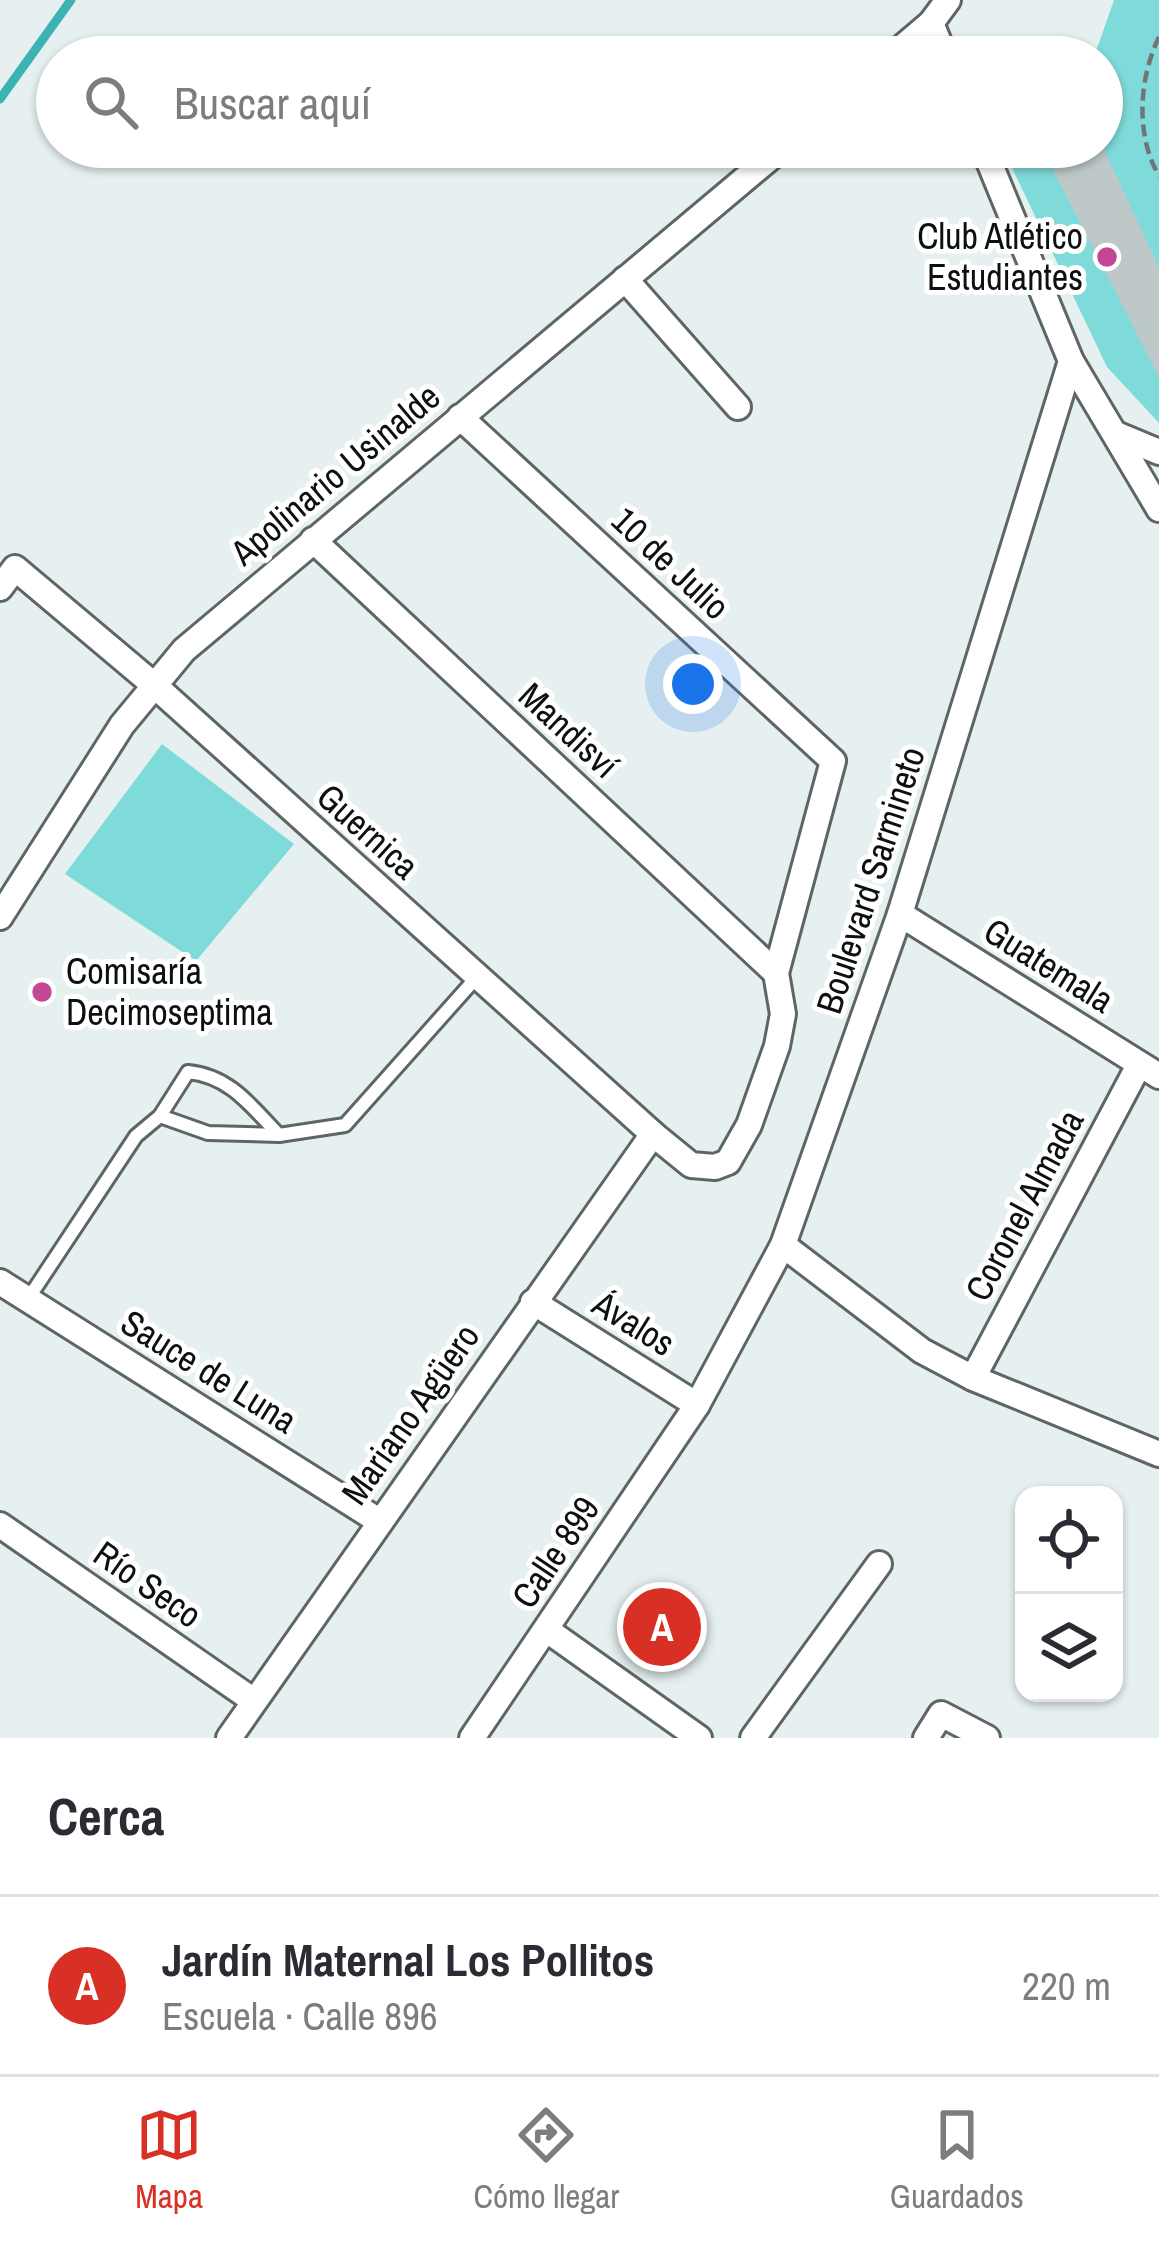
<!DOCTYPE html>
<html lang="es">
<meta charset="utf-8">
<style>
:root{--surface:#fff;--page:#f2f2f3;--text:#2b2b33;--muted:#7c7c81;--line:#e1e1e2;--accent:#d93025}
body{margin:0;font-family:"Archivo Narrow",sans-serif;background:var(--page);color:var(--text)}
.controls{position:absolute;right:36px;bottom:36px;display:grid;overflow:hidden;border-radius:24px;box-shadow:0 3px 9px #0004}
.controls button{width:108px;height:108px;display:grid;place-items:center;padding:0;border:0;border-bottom:3px solid var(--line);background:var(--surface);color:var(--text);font:60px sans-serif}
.you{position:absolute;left:693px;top:684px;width:42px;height:42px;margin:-30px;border:9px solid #fff;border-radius:50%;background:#1a73e8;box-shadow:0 0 0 18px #1a73e833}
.badge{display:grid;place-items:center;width:78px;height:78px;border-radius:50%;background:var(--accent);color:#fff;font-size:39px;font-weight:700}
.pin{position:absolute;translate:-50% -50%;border:6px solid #fff;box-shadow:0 3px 12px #0006}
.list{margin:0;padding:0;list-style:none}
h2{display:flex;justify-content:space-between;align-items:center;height:156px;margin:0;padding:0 48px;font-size:51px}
h2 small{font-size:39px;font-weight:400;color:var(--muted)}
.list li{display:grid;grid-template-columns:78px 1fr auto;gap:36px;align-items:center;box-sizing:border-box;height:180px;padding:0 48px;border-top:3px solid var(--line)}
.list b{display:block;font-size:45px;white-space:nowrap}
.list p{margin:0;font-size:39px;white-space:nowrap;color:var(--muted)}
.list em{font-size:39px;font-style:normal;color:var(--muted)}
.icon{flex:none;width:66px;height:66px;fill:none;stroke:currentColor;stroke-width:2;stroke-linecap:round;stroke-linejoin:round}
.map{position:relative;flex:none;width:1159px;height:1738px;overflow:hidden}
.search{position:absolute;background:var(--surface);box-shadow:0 3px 9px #0004;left:36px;right:36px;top:36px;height:132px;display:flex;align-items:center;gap:30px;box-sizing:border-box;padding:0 42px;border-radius:66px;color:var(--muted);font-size:45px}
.sheet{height:336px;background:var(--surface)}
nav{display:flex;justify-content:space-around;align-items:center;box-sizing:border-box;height:168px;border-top:3px solid var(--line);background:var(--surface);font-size:33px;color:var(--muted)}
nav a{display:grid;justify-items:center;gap:6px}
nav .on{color:var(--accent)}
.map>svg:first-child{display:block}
</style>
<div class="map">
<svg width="1159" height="1738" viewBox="0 0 1159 1738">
<rect width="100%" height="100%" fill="#e6f0f0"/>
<g fill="#7fdbda">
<polygon points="1114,0 1159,0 1159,423 1107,367 1002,147 1102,147 1102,57 1094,57"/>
<polygon points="162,744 294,844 196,961 65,874"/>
</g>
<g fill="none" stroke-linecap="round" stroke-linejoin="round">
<polyline stroke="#3bb3b3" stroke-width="9" points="0,99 71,0"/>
</g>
<polygon fill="#bec8c8" points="1067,147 1103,147 1159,268 1159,377 1046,156"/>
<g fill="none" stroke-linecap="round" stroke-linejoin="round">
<defs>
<g id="lane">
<polyline points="160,1116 208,1133 279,1135 345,1125 476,978"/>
<path d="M28,1299L136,1136L160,1116L188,1072C230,1076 251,1106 279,1135"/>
</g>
<g id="street">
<polyline points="931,23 945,57"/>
<polyline points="891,57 931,23 948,0"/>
<polyline points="983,147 1071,361 1159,509"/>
<polyline points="625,279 738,407"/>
<polyline points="1116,434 1159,452"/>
<polyline points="313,540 776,973"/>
<polyline points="0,588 15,568 154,685 653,1134 691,1165 715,1167 728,1162 749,1125 777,1046 783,1014 776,973 833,761 460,417"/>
<polyline points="900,914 1159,1076"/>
<polyline points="0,917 122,725 184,650 783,147"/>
<polyline points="783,1245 922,1351 973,1378 1159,1454"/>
<polyline points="0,1282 379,1521"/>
<polyline points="533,1302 697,1405"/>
<polyline points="973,1378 1139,1065"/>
<polyline points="0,1525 254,1701"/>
<polyline points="547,1630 699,1738"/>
<polyline points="229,1738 653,1134"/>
<polyline points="472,1738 697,1405 783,1245 900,914 1071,361"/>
<polyline points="753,1738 879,1564"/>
<polyline points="926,1738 941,1714 987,1738"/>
</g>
</defs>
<use href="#lane" stroke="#5d6665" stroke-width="18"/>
<use href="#street" stroke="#5d6665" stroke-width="30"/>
<path stroke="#6f7676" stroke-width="4.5" stroke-dasharray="12 6" stroke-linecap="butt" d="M1159,37C1139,78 1135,135 1159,176"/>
<use href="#lane" stroke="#fff" stroke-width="12"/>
<use href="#street" stroke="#fff" stroke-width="24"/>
</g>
<g fill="#c44796" stroke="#fff" stroke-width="4.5">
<circle cx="1107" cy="257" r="12"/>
<circle cx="42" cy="992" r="12"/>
</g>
<g text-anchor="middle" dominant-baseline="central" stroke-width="10" stroke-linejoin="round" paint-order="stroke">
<g font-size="36" fill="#0c1010" stroke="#fff" text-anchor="end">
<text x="1083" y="236">Club Atlético<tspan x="1083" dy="41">Estudiantes</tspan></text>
<text x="66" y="971" text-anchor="start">Comisaría<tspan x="66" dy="41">Decimoseptima</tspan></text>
</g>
<g font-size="36" fill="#0c1010" stroke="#fff">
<text transform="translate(335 474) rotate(-40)">Apolinario Usinalde</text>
<text transform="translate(671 563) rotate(43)">10 de Julio</text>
<text transform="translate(569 730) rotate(43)">Mandisví</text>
<text transform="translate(368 831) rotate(42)">Guernica</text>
<text transform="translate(870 880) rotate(-72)">Boulevard Sarmineto</text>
<text transform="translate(1049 965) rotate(32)">Guatemala</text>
<text transform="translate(1024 1205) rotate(-62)">Coronel Almada</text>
<text transform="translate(634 1323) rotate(32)">Ávalos</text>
<text transform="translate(209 1371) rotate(32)">Sauce de Luna</text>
<text transform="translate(410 1414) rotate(-55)">Mariano Agüero</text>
<text transform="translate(555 1552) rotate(-56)">Calle 899</text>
<text transform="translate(148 1584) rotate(35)">Río Seco</text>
</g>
</g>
</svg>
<div class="controls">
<button><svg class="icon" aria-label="locate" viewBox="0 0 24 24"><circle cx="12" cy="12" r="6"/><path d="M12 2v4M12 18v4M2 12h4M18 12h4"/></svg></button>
<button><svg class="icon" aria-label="layers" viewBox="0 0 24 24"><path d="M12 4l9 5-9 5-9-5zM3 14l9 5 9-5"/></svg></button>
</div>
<div class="you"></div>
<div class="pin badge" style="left:662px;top:1627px">A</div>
<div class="search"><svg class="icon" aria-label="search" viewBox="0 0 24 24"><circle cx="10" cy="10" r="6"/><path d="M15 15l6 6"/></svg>Buscar aquí</div>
</div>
<section class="sheet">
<h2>Cerca<small></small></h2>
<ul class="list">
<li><span class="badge">A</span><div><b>Jardín Maternal Los Pollitos</b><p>Escuela · Calle 896</p></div><em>220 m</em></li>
</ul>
</section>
<nav>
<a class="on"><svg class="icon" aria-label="map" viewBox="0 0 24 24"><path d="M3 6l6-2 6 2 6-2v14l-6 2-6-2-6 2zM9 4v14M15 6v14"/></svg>Mapa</a>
<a><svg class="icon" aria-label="directions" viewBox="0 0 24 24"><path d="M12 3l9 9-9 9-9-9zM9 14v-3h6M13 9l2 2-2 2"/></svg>Cómo llegar</a>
<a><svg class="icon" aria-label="saved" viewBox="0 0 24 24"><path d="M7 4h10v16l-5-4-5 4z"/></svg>Guardados</a>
</nav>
